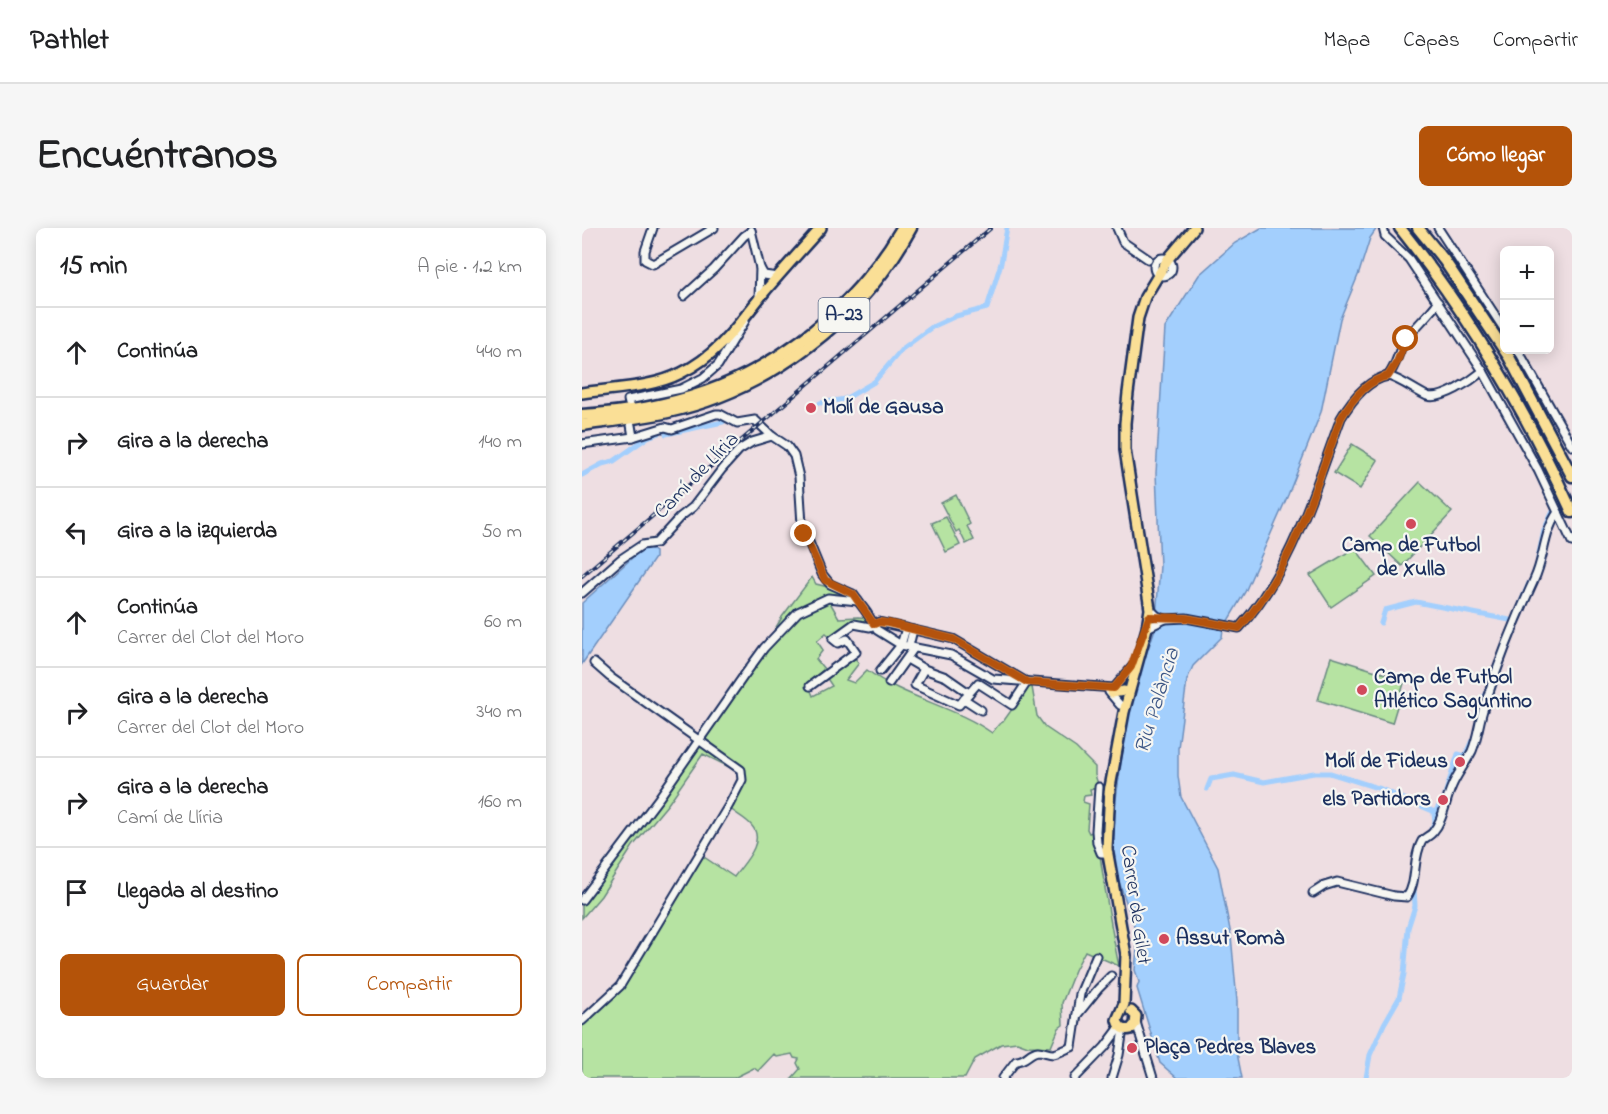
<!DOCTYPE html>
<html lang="es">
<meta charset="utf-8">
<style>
:root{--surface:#fff;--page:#f6f6f6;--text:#202124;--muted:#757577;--line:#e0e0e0;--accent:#b45309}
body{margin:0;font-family:"Indie Flower",sans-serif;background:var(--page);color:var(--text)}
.controls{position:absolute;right:18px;top:18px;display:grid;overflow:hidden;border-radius:9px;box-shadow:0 3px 15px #0003}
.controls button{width:54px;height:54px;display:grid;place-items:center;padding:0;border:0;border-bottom:2px solid var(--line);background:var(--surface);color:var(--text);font:30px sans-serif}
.stop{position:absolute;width:18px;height:18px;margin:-14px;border:4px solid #b45309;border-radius:50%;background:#fff}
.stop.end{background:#b45309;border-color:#fff;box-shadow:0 2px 6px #0008}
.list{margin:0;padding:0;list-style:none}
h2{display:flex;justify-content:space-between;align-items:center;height:78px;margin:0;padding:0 24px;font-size:26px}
h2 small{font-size:20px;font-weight:400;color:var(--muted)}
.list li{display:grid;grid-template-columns:39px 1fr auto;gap:18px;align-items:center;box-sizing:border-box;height:90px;padding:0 24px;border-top:2px solid var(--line)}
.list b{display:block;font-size:22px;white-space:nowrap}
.list p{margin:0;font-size:20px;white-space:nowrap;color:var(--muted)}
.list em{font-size:20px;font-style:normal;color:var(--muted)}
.actions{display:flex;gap:12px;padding:18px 24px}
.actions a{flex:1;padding:14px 0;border:2px solid var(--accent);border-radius:9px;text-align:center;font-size:21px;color:var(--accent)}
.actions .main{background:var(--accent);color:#fff}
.icon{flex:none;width:33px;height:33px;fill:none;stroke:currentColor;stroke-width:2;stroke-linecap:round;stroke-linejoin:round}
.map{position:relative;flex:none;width:990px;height:850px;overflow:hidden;border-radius:9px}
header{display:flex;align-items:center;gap:36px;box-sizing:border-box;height:84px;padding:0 30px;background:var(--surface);border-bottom:2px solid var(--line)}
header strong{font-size:28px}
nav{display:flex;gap:33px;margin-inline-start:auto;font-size:21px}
.intro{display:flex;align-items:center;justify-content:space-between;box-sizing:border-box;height:144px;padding:0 36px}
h1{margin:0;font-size:42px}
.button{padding:15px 27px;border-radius:9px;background:var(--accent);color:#fff;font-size:21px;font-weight:700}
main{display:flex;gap:36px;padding:0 36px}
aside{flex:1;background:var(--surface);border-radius:9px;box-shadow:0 3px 15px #0003}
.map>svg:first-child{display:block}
</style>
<header>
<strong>Pathlet</strong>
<nav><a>Mapa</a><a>Capas</a><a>Compartir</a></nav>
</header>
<div class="intro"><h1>Encuéntranos</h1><a class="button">Cómo llegar</a></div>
<main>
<aside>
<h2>15 min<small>A pie · 1.2 km</small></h2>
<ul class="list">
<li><svg class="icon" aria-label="ahead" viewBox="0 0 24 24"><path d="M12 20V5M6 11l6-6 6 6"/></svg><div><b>Continúa</b></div><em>440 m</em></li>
<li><svg class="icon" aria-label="right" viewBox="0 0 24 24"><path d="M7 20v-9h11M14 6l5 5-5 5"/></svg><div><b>Gira a la derecha</b></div><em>140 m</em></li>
<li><svg class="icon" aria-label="left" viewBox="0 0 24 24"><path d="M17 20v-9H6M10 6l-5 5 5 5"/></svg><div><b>Gira a la izquierda</b></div><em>50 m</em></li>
<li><svg class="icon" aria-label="ahead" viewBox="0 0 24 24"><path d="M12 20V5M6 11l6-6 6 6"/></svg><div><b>Continúa</b><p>Carrer del Clot del Moro</p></div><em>60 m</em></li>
<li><svg class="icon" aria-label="right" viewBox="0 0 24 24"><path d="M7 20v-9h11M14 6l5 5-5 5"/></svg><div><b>Gira a la derecha</b><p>Carrer del Clot del Moro</p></div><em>340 m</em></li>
<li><svg class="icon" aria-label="right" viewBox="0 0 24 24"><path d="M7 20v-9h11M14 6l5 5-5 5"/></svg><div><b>Gira a la derecha</b><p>Camí de Llíria</p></div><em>160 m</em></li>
<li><svg class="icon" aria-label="arrive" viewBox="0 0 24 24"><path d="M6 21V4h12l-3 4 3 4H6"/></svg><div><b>Llegada al destino</b></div></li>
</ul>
<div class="actions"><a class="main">Guardar</a><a>Compartir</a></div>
</aside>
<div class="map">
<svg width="990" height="850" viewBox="0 0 990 850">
<rect width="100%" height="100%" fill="#eedee2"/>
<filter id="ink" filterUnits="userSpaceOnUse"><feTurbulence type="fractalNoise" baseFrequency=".0167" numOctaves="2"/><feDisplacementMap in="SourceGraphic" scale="12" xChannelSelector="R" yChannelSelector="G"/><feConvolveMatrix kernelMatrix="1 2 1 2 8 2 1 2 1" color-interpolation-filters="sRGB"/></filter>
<g filter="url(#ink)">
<g fill="#b6e3a2" stroke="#688980" stroke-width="1.5">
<polygon points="770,216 796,232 778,261 752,245"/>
<polygon points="838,254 870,284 820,338 788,308"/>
<polygon points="374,267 388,296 385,298 392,312 384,316 377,302 374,304 359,275"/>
<polygon points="364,289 378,317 364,324 350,295"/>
<polygon points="773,320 794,348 749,379 728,347"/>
<path d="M230,349L234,356L250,360L276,373L246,371L257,390L276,389L288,390L292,396H272L251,411L244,405L235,413L241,422L234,431L242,441L226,455L231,468L250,458L244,449L272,429L277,435L264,452L272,455L285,442C322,470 372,478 410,505L417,496L421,494L445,460L450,459L455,488L463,499L494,520L513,539V547L517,559L508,561L509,567L502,568L501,574L507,576L505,601L507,605L514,603C517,616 518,628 520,641C525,673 530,706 537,738L503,723L493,742L480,775L481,797L477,800L469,819L446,818L435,814L419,816L393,831L383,850H210L218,841L215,835L217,831L212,830L210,826L195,829L192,826L176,843L172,840L152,850H0V793L38,758L118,624L122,629L152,649C161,636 184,614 170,598C165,591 154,586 147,580L160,552L153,542L121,526L86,576L51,618L19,668L0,690V678L182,420L200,389Z"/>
<polygon points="749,429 823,452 810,495 736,472"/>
</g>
<g fill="#a3cffd" stroke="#6d8fbd" stroke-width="1.5">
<polygon points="679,0 795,0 788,10 777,45 758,91 739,184 706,267 663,364 641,401 640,409 611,438 605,452 596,520 596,548 599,569 636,640 649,707 655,773 655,825 660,850 595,850 578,835 555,760 557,754 553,742 555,720 552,697 531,636 533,578 544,500 558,444 573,401 578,338 574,245 583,100 617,47 653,15"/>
<polygon points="66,319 73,324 73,330 0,436 0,375 61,320"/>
</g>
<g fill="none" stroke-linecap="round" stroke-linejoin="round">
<g stroke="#a3cffd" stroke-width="5">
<polyline points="238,175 263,171 292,154 320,121 350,99 374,88 405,80 419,35 425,0"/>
<polyline points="84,206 141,194"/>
<polyline points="0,247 20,236 32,233 66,209 77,205"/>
<polyline points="956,330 962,302 971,283"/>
<polyline points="939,374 947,355"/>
<polyline points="799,395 803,382 834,374 933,393"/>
<polyline points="896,489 900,471 906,461"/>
<polyline points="625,561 629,551 652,547 682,554 732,545 748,545 799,561 853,584"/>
<polyline points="863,566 876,526 883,528 890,512"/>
<polyline points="849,601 853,594 852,586 861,571"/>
<polyline points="784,850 788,827 802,796 817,770 822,746 826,700 833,678 832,659"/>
</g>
<defs>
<g id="minor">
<polyline points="71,0 63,23 63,32 71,36 132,0"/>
<polyline points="535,0 541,14 566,31"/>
<polyline points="801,0 803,8 827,31 901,143 956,242 990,314"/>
<polyline points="856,0 922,101"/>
<polyline points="169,2 178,40"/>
<circle cx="581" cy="39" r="9"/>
<polyline points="102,68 132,41 162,8 169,3"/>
<polyline points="177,70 178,40 182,47 196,49"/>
<polyline points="936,122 990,218"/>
<path d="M806,148C815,137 816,123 823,112C833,99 846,88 856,74"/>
<polyline points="47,176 46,172 99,161 121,150 136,137 163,93"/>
<polyline points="49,197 51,209"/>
<polyline points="0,216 51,209 83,199 90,201 134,186 138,186 155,195 173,192 190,208 205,218 212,228 217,249 220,297 240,346 248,356 271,366 285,385 295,402 319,417 369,427 411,451 532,460 550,439"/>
<polyline points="0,365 39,331 60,317 74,315 98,289 111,279 140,241 157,222 170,214 190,208"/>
<path d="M583,391L604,390L657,400C710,342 732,262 759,190C769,173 785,152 806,148C820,152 832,162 845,168C860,173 890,152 901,143"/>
<polyline points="565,400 583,391 575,388 568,381"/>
<polyline points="327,418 331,402"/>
<polyline points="325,431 342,441 364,449 387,465"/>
<polyline points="342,441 333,457 377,477 396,455 430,477 445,454"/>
<polyline points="298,443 319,417 324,400"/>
<polyline points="307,455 332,420"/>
<polyline points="228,458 274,424 265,411 256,415 251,411 272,396 288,399 297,394 371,411 443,453"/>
<polyline points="527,464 538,477"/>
<polyline points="382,471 399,482"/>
<polyline points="517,559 514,603 515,615 519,625 525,625"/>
<path d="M731,665L742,658L755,654L812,668L825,669C836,653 830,630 840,613C843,609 848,608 851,604C862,591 863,573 870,558C875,546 884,535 890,523C896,509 897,493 902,479C916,436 933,393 952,352C963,329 961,305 976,284"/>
<polyline points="0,672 77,570 161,449 182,420 201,400 216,384 246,370 276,373"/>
<polyline points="495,787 516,761 529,748"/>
<polyline points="0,793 38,758 147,577 160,552 159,542 28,449 12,435"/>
<polyline points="554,794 571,850"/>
<path d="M421,850L434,833C444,833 447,824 456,823C461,823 466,826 471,826C477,825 483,821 490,819L498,766L514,728"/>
<polyline points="493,850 523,819 538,799"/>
<polyline points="530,850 537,827 541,801"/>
</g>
<g id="major">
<path d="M0,165C32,160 70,160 99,145C137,127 158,94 184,62C202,41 221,20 239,0"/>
<polyline points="530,465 542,463"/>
<path d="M528,559L525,621L544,727L542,776L535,792C537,800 542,803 549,801L553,796L554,788L549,783"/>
<polyline points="527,565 542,484 565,400 568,381 543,222 543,195 546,165 556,90 563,69 586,31 612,0"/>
</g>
<g id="highway">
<path d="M818,0C887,87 944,183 990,284"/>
<polyline points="836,0 862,32 927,129 990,248"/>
<path d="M0,187C27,185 55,182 81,176C180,155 269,87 320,0"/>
<path d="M0,197C29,193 57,190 86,184C187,162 280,91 329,0"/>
</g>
</defs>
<use href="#minor" stroke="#1b2f5e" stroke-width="11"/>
<use href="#major" stroke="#1b2f5e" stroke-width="14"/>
<use href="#highway" stroke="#1b2f5e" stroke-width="15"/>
<use href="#minor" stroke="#f6f6f2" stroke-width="7"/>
<use href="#major" stroke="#fadf96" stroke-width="9"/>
<use href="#highway" stroke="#fadf96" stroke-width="10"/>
<defs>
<polyline id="rail" points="0,348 409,0"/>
</defs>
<use href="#rail" stroke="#1b2f5e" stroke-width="4"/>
<use href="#rail" stroke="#f6f6f2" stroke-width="1.5" stroke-dasharray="4.5" stroke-linecap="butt"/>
</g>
</g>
<g fill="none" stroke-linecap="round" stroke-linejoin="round" filter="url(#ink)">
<path stroke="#b45309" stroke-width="8" d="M222,306L243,352L271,366L292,396L297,394L306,395L371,411L445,454L532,460L549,439L567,389L604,390L657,400C710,343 732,262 759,190C769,173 785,152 806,148L815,134L824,111"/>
</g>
<g fill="#d1495b" stroke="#f6f6f2" stroke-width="2">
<circle cx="229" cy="180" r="6"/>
<circle cx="829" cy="296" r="6"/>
<circle cx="780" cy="462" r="6"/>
<circle cx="878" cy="534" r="6"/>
<circle cx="861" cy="572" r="6"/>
<circle cx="582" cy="711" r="6"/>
<circle cx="550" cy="820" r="6"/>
</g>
<g text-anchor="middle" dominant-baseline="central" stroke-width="4.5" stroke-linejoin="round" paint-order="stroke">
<rect fill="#f6f6f2" stroke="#5d6b8a" stroke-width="1.5" x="236.5" y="70" width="51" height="34" rx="4.5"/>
<g font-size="20" font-weight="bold" fill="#1b2f5e">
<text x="262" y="87">A-23</text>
</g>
<g font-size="21" font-weight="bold" fill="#1b2f5e" stroke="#f6f6f2" text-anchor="start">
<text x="241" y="180">Molí de Gausa</text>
<text x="829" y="318" text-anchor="middle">Camp de Futbol<tspan x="829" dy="24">de Xulla</tspan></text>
<text x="792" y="450">Camp de Futbol<tspan x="792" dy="24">Atlético Saguntino</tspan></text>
<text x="866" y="534" text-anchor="end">Molí de Fideus</text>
<text x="849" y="572" text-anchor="end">els Partidors</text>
<text x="594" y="711">Assut Romà</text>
<text x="562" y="820">Plaça Pedres Blaves</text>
</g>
<g font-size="21" fill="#1b2f5e" stroke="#f6f6f2">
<text transform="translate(115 248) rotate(-46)">Camí de Llíria</text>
<text transform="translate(553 677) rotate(82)">Carrer de Gilet</text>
</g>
<g font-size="22" font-style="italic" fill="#3d5786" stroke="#f6f6f2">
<text transform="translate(576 473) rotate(-73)">Riu Palància</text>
</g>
</g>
</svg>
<div class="controls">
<button>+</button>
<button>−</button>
</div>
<div class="stop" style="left:824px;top:111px"></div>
<div class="stop end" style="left:222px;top:306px"></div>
</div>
</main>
